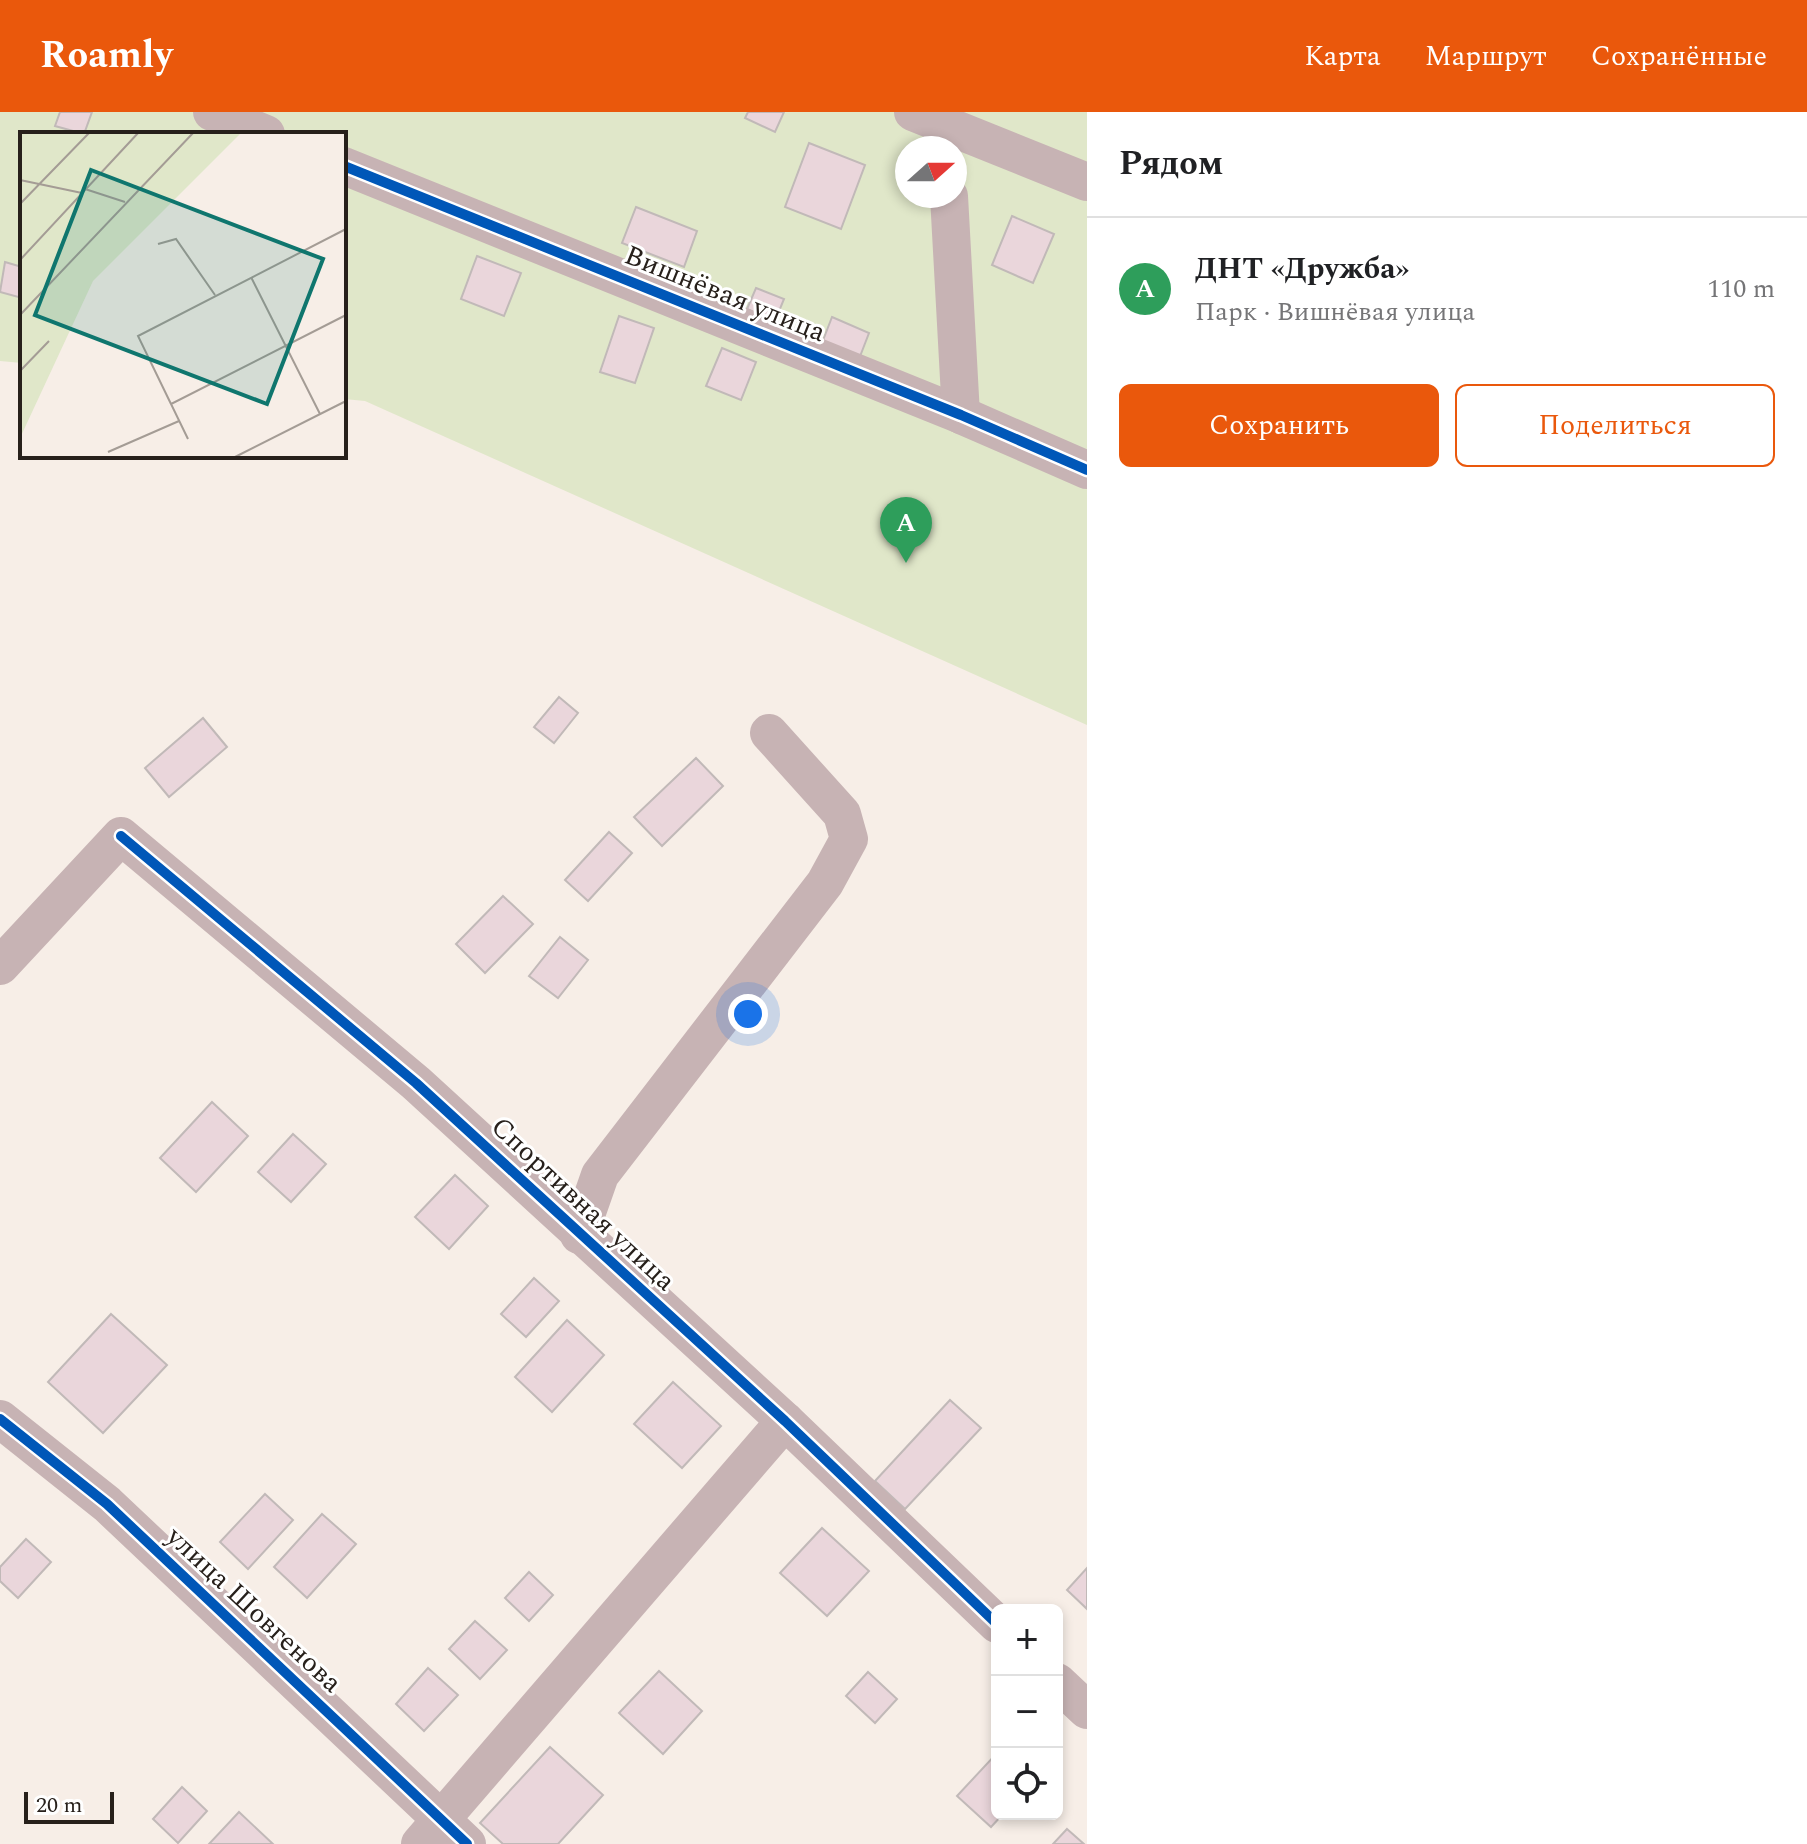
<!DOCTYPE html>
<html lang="ru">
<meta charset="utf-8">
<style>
:root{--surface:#fff;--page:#f2f2f2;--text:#202124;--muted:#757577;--line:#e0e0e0;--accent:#ea580c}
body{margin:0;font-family:Spectral,serif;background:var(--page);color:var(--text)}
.controls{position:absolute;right:24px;bottom:24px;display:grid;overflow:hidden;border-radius:12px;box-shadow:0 4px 12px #0003}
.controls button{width:72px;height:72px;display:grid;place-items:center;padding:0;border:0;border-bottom:2px solid var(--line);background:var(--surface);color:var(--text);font:40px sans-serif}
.compass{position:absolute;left:895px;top:24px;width:72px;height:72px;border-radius:50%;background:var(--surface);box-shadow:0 4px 12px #0003;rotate:69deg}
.scale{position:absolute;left:24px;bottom:20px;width:90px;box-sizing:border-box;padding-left:8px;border:4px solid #27201b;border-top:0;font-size:22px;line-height:28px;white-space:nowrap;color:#27201b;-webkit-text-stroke:6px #fff;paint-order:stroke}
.you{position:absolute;left:748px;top:902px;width:28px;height:28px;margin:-20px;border:6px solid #fff;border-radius:50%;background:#1a73e8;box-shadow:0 0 0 12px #1a73e833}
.badge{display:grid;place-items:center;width:52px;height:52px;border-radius:50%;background:var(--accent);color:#fff;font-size:26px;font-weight:700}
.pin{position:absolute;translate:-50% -66px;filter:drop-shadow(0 2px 4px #0008)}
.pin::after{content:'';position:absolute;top:42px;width:28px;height:24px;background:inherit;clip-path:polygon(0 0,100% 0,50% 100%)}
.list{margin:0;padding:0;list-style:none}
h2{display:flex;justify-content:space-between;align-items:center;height:104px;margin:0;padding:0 32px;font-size:34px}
h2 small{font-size:26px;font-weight:400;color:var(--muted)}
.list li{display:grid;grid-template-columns:52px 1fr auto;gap:24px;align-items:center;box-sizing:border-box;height:144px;padding:0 32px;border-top:2px solid var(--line)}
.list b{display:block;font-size:30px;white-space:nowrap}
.list p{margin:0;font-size:26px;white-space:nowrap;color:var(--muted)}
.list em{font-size:26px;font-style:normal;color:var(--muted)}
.actions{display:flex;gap:16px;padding:24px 32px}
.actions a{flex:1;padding:18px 0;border:2px solid var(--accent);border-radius:12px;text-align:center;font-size:28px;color:var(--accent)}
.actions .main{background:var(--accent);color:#fff}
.icon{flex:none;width:44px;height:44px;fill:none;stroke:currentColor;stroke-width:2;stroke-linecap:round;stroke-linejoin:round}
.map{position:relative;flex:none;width:1087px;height:1732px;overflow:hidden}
header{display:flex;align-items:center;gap:48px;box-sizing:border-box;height:112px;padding:0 40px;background:var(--accent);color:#fff}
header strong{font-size:38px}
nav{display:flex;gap:44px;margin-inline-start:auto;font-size:28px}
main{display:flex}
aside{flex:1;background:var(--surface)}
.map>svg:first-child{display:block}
</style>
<header>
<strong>Roamly</strong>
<nav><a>Карта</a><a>Маршрут</a><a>Сохранённые</a></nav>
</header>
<main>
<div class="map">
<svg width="1087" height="1732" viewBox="0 0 1087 1732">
<rect width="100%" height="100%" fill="#f7eee7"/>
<path fill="#e0e7c9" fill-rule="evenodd" d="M0,0H1087V613L365,289L344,287V22H22V251L0,249ZM907,36H955V84H907Z"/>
<g fill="#ead6db" stroke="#c1b9b8" stroke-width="2">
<polygon points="60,0 92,0 84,22 55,14"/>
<polygon points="748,0 784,0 775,20 745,6"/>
<polygon points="809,31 865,53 841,117 785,95"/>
<polygon points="636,95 697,119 684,155 622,131"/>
<polygon points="1012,104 1054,122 1033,171 992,153"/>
<polygon points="477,144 521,161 504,204 461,187"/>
<polygon points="5,150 22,155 22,186 0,180"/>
<polygon points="756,176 784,187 775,209 747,197"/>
<polygon points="619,204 654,216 635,271 600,260"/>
<polygon points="832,205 869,221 859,247 822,231"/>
<polygon points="722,236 756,250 741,288 706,274"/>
<polygon points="559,585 578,601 554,631 534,615"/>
<polygon points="203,606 227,635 169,685 145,656"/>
<polygon points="696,646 723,674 662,734 634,705"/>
<polygon points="609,720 632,741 588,789 565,768"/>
<polygon points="503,784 533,812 485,861 456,832"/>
<polygon points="560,825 588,848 558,886 529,864"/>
<polygon points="212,990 248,1024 196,1080 160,1046"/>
<polygon points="293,1022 326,1052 291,1090 258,1060"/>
<polygon points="455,1063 488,1094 449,1137 415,1105"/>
<polygon points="534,1166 559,1189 526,1225 501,1202"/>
<polygon points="111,1202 167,1253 103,1321 48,1270"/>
<polygon points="567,1208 604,1243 552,1300 515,1265"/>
<polygon points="673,1270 721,1314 682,1356 634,1312"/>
<polygon points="950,1288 981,1316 905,1397 875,1369"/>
<polygon points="265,1382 293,1408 248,1457 220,1430"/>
<polygon points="322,1402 356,1432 307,1486 274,1455"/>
<polygon points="822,1416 869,1459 827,1504 780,1461"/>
<polygon points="26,1427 51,1450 18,1486 0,1469 0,1455"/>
<polygon points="1087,1456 1087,1497 1067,1478"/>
<polygon points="529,1460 553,1483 529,1509 505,1486"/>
<polygon points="475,1509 507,1538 480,1567 449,1537"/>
<polygon points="428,1556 458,1583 424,1619 396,1592"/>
<polygon points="659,1559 702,1599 663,1642 619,1601"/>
<polygon points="868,1560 897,1587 875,1611 846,1584"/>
<polygon points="550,1635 603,1683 558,1732 503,1732 480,1711"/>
<polygon points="997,1641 997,1702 1003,1702 991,1715 957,1684"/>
<polygon points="182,1675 207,1699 178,1731 153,1707"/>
<polygon points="239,1700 273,1732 209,1732"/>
<polygon points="1067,1717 1084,1732 1053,1732"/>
</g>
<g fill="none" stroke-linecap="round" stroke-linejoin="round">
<g stroke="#c7b3b4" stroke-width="38">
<polyline points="212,0 266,22"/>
<polyline points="913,0 1087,70"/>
<polyline points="344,54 961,303 1087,358"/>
<polyline points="949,84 961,303"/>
<polyline points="0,854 121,724 416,971 785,1309 997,1512"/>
<polyline points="579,1123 600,1063 825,771 849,727 842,702 769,621"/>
<polyline points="0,1307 107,1392 467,1732"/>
<polyline points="1057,1570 1087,1598"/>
<polyline points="420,1732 785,1309"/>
</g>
<defs>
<g id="cycleway">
<polyline points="344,54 961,303 1087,358"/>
<polyline points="121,724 416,971 785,1309 997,1512"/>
<polyline points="0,1307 107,1392 467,1732"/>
</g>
</defs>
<use href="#cycleway" stroke="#fff" stroke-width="15"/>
<use href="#cycleway" stroke="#0057b8" stroke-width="10"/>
</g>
<g text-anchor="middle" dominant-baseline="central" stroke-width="6" stroke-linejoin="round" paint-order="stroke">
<g font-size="28" fill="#27201b" stroke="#fff">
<text transform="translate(725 182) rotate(22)">Вишнёвая улица</text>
<text transform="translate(583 1092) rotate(43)">Спортивная улица</text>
<text transform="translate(254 1498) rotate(43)">улица Шовгенова</text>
</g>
</g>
<g transform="translate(20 20)">
<rect width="326" height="326" fill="#f7eee7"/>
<path d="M0,0H222L73,149L0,306Z" fill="#e0e7c9"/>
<path fill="none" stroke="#a49c95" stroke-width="2" d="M0,48L62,61M65,57L105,70M0,72L70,0M138,112L156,107L195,163M0,128L119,0M231,145L300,282M0,183L174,0M0,239L29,209M151,272L118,204L326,97M168,307L151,272L326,183M88,320L159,289M213,326L326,269"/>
<path fill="#0f766e" fill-opacity="0.15" stroke="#0f766e" stroke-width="4" d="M71,38L303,127L247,272L15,183Z"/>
<rect width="326" height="326" fill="none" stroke="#27201b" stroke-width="4"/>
</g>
</svg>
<div class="controls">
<button>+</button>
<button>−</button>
<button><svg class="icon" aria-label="locate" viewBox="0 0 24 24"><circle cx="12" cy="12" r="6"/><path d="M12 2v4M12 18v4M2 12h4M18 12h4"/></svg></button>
</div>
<svg class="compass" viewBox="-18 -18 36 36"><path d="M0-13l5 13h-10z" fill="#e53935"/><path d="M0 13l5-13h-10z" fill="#757577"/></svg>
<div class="scale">20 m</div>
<div class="you"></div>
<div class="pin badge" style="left:906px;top:451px;background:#2e9e5b">A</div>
</div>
<aside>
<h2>Рядом<small></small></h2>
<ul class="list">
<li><span class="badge" style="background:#2e9e5b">A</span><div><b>ДНТ «Дружба»</b><p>Парк · Вишнёвая улица</p></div><em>110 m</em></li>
</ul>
<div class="actions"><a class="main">Сохранить</a><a>Поделиться</a></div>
</aside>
</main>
